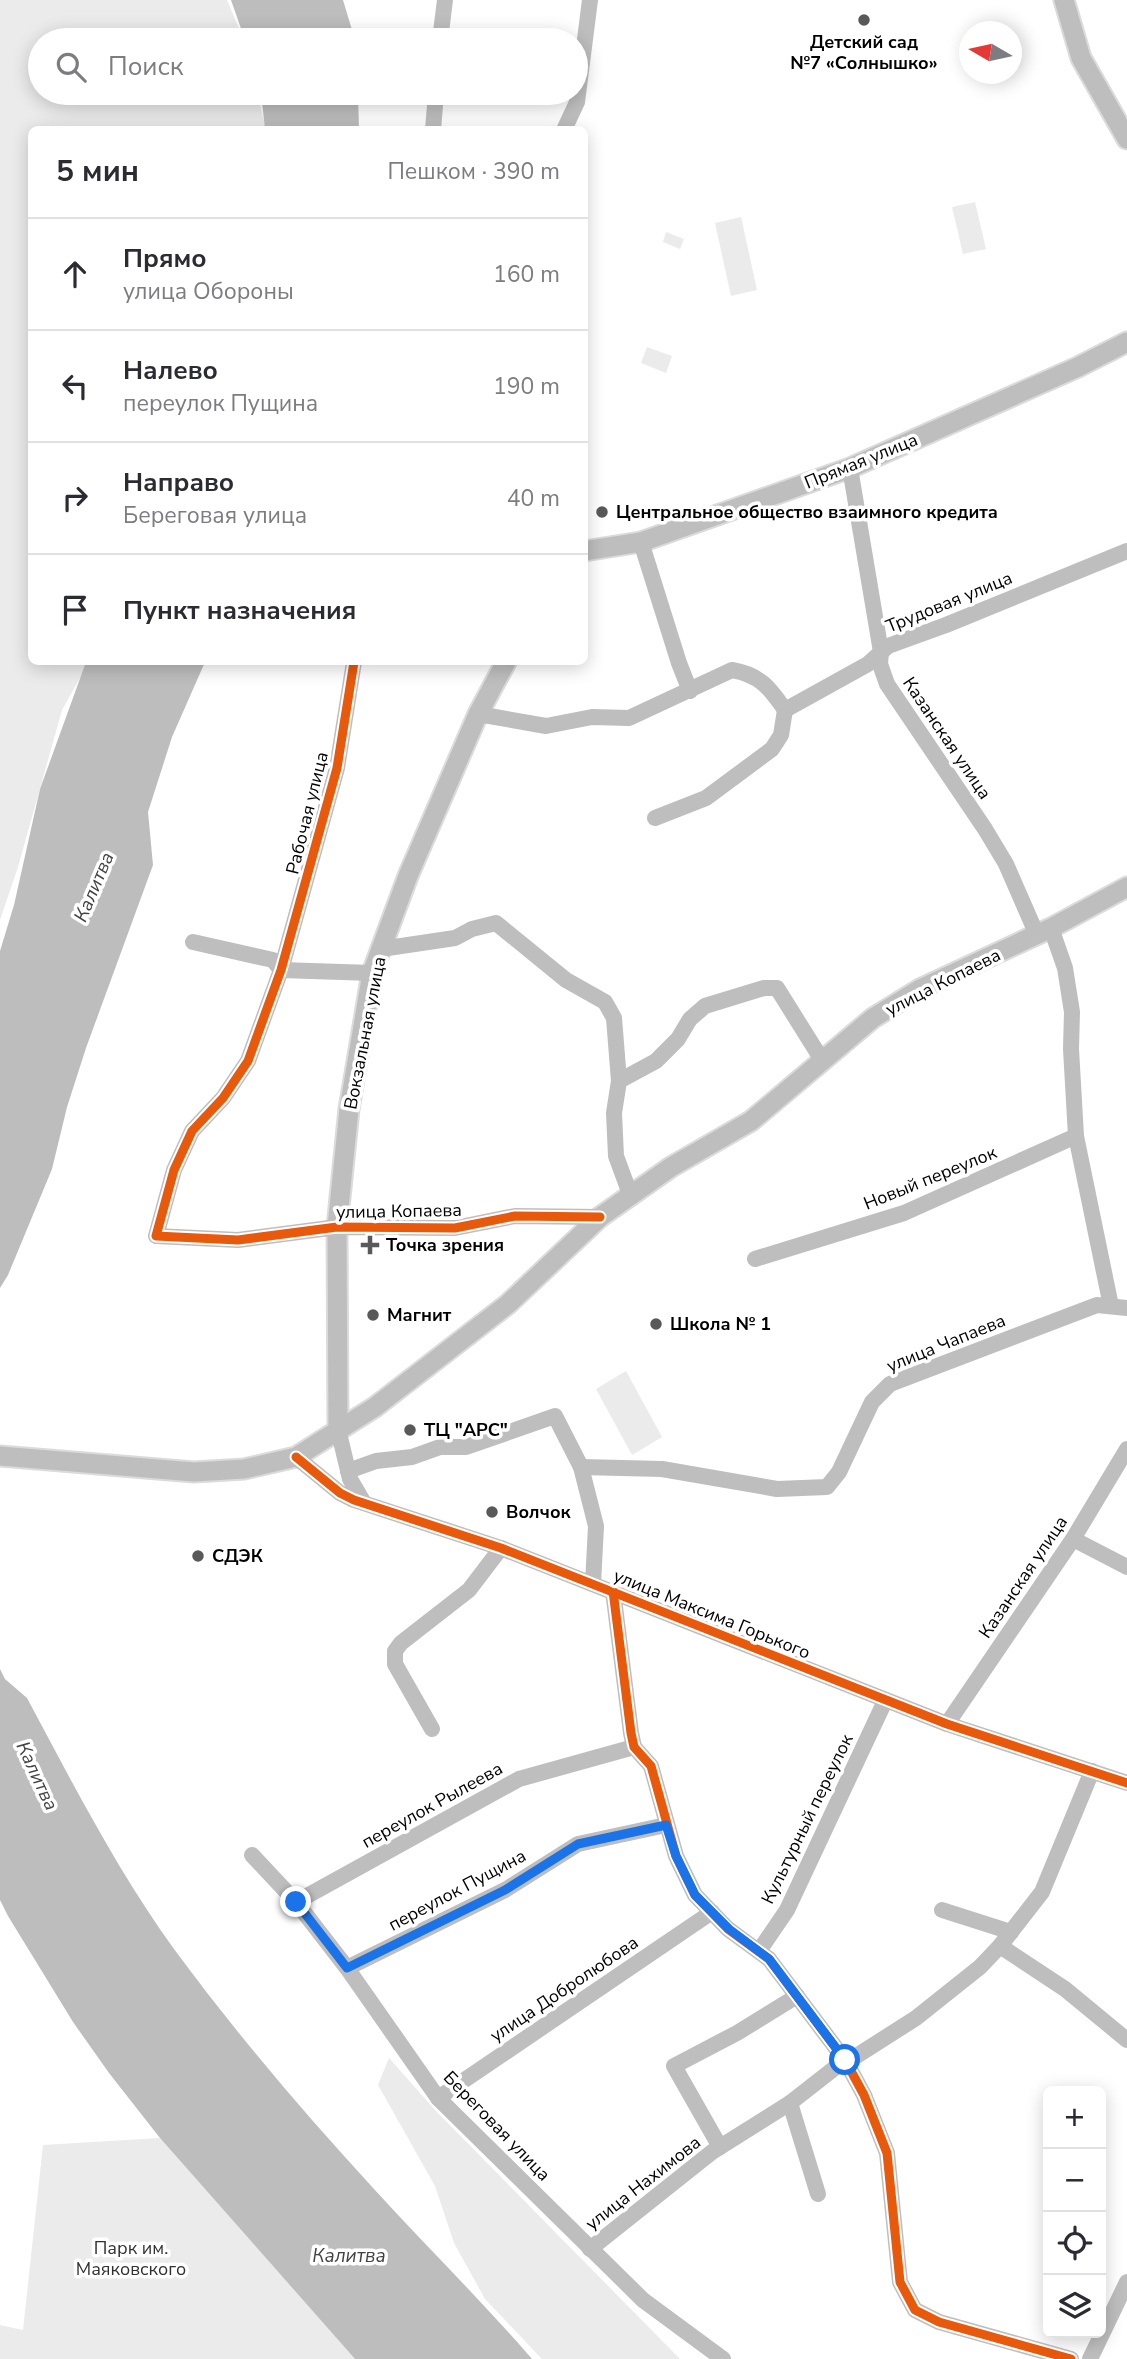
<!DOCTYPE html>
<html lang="ru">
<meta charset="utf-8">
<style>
:root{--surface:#fff;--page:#f7f7f7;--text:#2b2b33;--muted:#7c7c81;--line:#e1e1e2}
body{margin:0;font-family:"Nunito Sans",sans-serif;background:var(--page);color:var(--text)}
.controls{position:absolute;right:21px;bottom:21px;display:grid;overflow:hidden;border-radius:10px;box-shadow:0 4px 18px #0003}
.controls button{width:63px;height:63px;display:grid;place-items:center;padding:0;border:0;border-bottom:2px solid var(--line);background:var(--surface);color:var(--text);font:35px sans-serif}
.compass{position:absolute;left:959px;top:21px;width:63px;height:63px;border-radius:50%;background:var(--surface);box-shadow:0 4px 18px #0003;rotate:279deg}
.stop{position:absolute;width:21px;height:21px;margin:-16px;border:5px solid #1a73e8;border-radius:50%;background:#fff}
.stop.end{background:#1a73e8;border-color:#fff;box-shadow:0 2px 7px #0008}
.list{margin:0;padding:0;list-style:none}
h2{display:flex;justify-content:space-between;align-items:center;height:91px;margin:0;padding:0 28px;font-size:30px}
h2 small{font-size:23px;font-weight:400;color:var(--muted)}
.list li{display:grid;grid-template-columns:46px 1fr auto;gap:21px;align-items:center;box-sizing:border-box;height:112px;padding:0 28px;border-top:2px solid var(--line)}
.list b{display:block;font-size:26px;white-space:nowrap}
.list p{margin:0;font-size:23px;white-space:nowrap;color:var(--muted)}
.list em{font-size:23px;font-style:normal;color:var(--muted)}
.icon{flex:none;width:38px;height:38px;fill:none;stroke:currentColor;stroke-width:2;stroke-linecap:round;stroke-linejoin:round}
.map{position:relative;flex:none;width:1127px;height:2359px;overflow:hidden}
.search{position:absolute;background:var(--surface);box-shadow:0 4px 18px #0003;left:28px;top:28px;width:560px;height:77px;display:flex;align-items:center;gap:18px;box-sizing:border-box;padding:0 24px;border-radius:38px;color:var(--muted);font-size:26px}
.panel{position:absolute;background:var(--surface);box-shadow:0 4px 18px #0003;left:28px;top:126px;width:560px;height:539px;border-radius:10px}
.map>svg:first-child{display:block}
</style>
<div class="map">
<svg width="1127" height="2359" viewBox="0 0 1127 2359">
<rect width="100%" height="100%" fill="#fff"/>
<g fill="#ebebeb">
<polygon points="0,0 227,0 244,40 40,40 40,93 257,93 266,129 32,130 32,662 89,662 62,710 18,867 0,920"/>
<polygon points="975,202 986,249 963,254 952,207"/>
<polygon points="741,217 757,290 731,296 715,223"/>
<polygon points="666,232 684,239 680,249 663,242"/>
<polygon points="647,347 672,356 666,373 641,363"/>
<polygon points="626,1371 662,1437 632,1455 596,1389"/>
<polygon points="389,2058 435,2110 680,2359 542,2359 485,2299 454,2243 435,2186 378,2085"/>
<polygon points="160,2138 355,2359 0,2359 0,2325 23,2330 43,2145"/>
</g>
<g fill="#bdbdbd">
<polygon points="231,0 343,0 355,40 245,40"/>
<polygon points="261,93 358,93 359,129 265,129"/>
<polygon points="86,662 205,662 172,737 148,812 153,865 86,1048 67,1107 52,1169 8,1275 0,1288 0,951 14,905 40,789"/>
<path d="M0,1669L5,1679L27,1698C73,1784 117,1870 174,1949C236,2033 303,2112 374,2189C426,2246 481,2300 532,2359H355L160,2138L109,2073L73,2022L8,1916L0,1900Z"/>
</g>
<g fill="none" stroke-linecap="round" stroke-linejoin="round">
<defs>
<g id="major">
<polyline points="1064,0 1081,58 1127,139"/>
<polyline points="584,551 641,542 850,468 1078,367 1127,342"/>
<polyline points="338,1429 337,1227 349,1109 372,973 408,876 478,714 506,662"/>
<polyline points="0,1456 194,1472 244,1469 296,1457 375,1407 508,1304 600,1217 671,1167 751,1121 873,1018 920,989 1051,928 1127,887"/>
</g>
</defs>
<use href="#major" stroke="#dbdbdb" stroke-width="23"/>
<g stroke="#bebebe" stroke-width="16">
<polyline points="440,40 445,0"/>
<polyline points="433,130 436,93"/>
<polyline points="564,130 577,102 590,0"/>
<polyline points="850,468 881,652 880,664 887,684 985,829 1006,864 1037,935"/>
<polyline points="641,542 679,663 690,691"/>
<polyline points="354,662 337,768 281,970 248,1061 223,1098 192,1131 174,1170 156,1236 238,1240 337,1227 455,1228 515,1216 600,1217"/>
<polyline points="785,710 868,664 888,646 946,625 1127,551"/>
<path d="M478,714L546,726L592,717L629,718L732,670C760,675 769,687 785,710"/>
<polyline points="655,818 706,798 772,749 781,735 785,710"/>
<polyline points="1051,928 1065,968 1072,1012 1071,1049 1076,1136 1111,1306"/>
<polyline points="193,942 273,960 281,970 372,973"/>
<polyline points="381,949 455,938 472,929 496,923 566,980 605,1002 614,1018 619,1081 614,1113 616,1156 630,1194"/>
<polyline points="619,1081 656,1061 678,1039 690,1019 705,1006 764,988 777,988 822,1060"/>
<polyline points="755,1259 904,1213 1076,1136"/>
<polyline points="338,1429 350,1479 364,1503"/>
<polyline points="296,1457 340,1493 354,1500 501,1548 947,1724 1127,1783"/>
<polyline points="581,1467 662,1469 777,1489 827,1487 839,1472 872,1402 890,1384 1097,1305 1127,1308"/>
<polyline points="348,1471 376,1461 412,1457 440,1447 466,1447 555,1416 581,1467 596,1526 593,1584"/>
<polyline points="1073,1539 1127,1567"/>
<polyline points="613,1591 631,1733 634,1747 651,1766 676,1856 695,1895 728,1929 769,1959 845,2060 864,2095 887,2153 900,2282 915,2310 939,2322 1071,2359"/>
<polyline points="947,1724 1073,1539 1127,1449"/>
<polyline points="432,1729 395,1664 395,1651 401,1643 469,1590 501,1548"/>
<polyline points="252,1855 296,1902 347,1968 438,2098 643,2300 723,2359"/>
<polyline points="296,1902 519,1779 634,1747"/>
<polyline points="942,1910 1011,1932"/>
<polyline points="1000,1946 1065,1989 1127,2040"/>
<polyline points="759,1951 787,1910 885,1701"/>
<polyline points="347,1968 505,1890 578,1844 666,1825"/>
<polyline points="438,2098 712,1912"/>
<polyline points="790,2103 818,2194"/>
<polyline points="720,2147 674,2066 737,2033 797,1996"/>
<polyline points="590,2249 712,2152 790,2103 845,2060 858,2055 916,2018 980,1967 1000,1946 1042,1892 1092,1771"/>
<polyline points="1090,2359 1127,2282"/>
</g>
<use href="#major" stroke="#bebebe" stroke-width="19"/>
<defs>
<g id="cycleway">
<polyline points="354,662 337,768 281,970 248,1061 223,1098 192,1131 174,1170 156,1236 238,1240 337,1227 455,1228 515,1216 600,1217"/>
<polyline points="296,1457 340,1493 354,1500 501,1548 947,1724 1127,1783"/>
<polyline points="613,1591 631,1733 634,1747 651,1766 676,1856 695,1895 728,1929 769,1959 845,2060 864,2095 887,2153 900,2282 915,2310 939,2322 1071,2359"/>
</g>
</defs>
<use href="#cycleway" stroke="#fff" stroke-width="13"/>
<use href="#cycleway" stroke="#e8590c" stroke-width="9"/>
</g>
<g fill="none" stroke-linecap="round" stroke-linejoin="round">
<polyline stroke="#1a73e8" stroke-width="9" points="296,1902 347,1968 505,1890 578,1844 666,1825 676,1856 695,1895 729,1929 769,1959 845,2060"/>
</g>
<g fill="#595959" stroke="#fff" stroke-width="2.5">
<circle cx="864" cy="20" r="7"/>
<circle cx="602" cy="512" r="7"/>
<path d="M366.5 1234.5h7v7h7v7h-7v7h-7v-7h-7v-7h7z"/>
<circle cx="373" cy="1315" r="7"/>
<circle cx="656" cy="1324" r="7"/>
<circle cx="410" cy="1430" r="7"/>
<circle cx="492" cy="1512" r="7"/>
<circle cx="198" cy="1556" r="7"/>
</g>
<g text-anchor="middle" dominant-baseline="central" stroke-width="7" stroke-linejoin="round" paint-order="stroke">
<g font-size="18" font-weight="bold" fill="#000" stroke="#fff" text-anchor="start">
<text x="864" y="42" text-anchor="middle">Детский сад<tspan x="864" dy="21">№7 «Солнышко»</tspan></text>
<text x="616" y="512">Центральное общество взаимного кредита</text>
<text x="386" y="1245">Точка зрения</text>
<text x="387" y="1315">Магнит</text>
<text x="670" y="1324">Школа № 1</text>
<text x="424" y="1430">ТЦ "АРС"</text>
<text x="506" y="1512">Волчок</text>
<text x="212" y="1556">СДЭК</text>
</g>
<g font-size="18" fill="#000" stroke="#fff">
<text transform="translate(861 461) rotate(-22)">Прямая улица</text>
<text transform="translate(949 602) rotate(-22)">Трудовая улица</text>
<text transform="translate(947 738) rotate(56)">Казанская улица</text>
<text transform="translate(307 813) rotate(-76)">Рабочая улица</text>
<text transform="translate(943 982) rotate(-27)">улица Копаева</text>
<text transform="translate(365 1033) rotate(-79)">Вокзальная улица</text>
<text transform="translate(930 1178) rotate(-22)">Новый переулок</text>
<text transform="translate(399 1211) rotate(-1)">улица Копаева</text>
<text transform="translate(946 1343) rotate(-22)">улица Чапаева</text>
<text transform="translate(1023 1577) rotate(-56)">Казанская улица</text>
<text transform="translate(712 1614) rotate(22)">улица Максима Горького</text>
<text transform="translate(432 1805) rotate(-29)">переулок Рылеева</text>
<text transform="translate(807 1819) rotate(-64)">Культурный переулок</text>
<text transform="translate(457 1890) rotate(-28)">переулок Пущина</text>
<text transform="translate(564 1989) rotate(-34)">улица Добролюбова</text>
<text transform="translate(497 2126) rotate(46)">Береговая улица</text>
<text transform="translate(643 2183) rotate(-38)">улица Нахимова</text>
</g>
<g font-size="18" fill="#313131" stroke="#fff">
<text x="131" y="2248">Парк им.<tspan x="131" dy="21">Маяковского</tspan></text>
</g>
<g font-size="19" font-style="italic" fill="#424242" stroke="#fff">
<text transform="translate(94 887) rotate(-67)">Калитва</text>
<text transform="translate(37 1776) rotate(65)">Калитва</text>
<text x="349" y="2256">Калитва</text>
</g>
</g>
</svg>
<div class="controls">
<button>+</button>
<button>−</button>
<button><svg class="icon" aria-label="locate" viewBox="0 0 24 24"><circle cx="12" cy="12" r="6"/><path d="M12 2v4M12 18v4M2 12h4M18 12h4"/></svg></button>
<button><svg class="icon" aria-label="layers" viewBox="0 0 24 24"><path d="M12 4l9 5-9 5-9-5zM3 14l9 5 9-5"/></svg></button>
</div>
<svg class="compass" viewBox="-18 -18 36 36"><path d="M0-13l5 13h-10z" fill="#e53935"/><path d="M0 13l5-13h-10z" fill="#7c7c81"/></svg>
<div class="stop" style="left:845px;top:2060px"></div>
<div class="stop end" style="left:296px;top:1902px"></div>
<div class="search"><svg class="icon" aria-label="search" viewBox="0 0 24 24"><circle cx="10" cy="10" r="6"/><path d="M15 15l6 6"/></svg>Поиск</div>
<section class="panel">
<h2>5 мин<small>Пешком · 390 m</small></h2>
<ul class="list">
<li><svg class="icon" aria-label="ahead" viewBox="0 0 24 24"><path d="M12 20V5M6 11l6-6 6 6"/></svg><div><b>Прямо</b><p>улица Обороны</p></div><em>160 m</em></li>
<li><svg class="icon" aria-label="left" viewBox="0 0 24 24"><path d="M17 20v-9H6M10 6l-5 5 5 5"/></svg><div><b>Налево</b><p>переулок Пущина</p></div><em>190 m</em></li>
<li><svg class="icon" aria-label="right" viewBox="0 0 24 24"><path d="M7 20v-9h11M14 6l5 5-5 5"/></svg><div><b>Направо</b><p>Береговая улица</p></div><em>40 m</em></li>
<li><svg class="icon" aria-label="arrive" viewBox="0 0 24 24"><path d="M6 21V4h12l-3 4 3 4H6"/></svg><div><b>Пункт назначения</b></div></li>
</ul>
</section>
</div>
